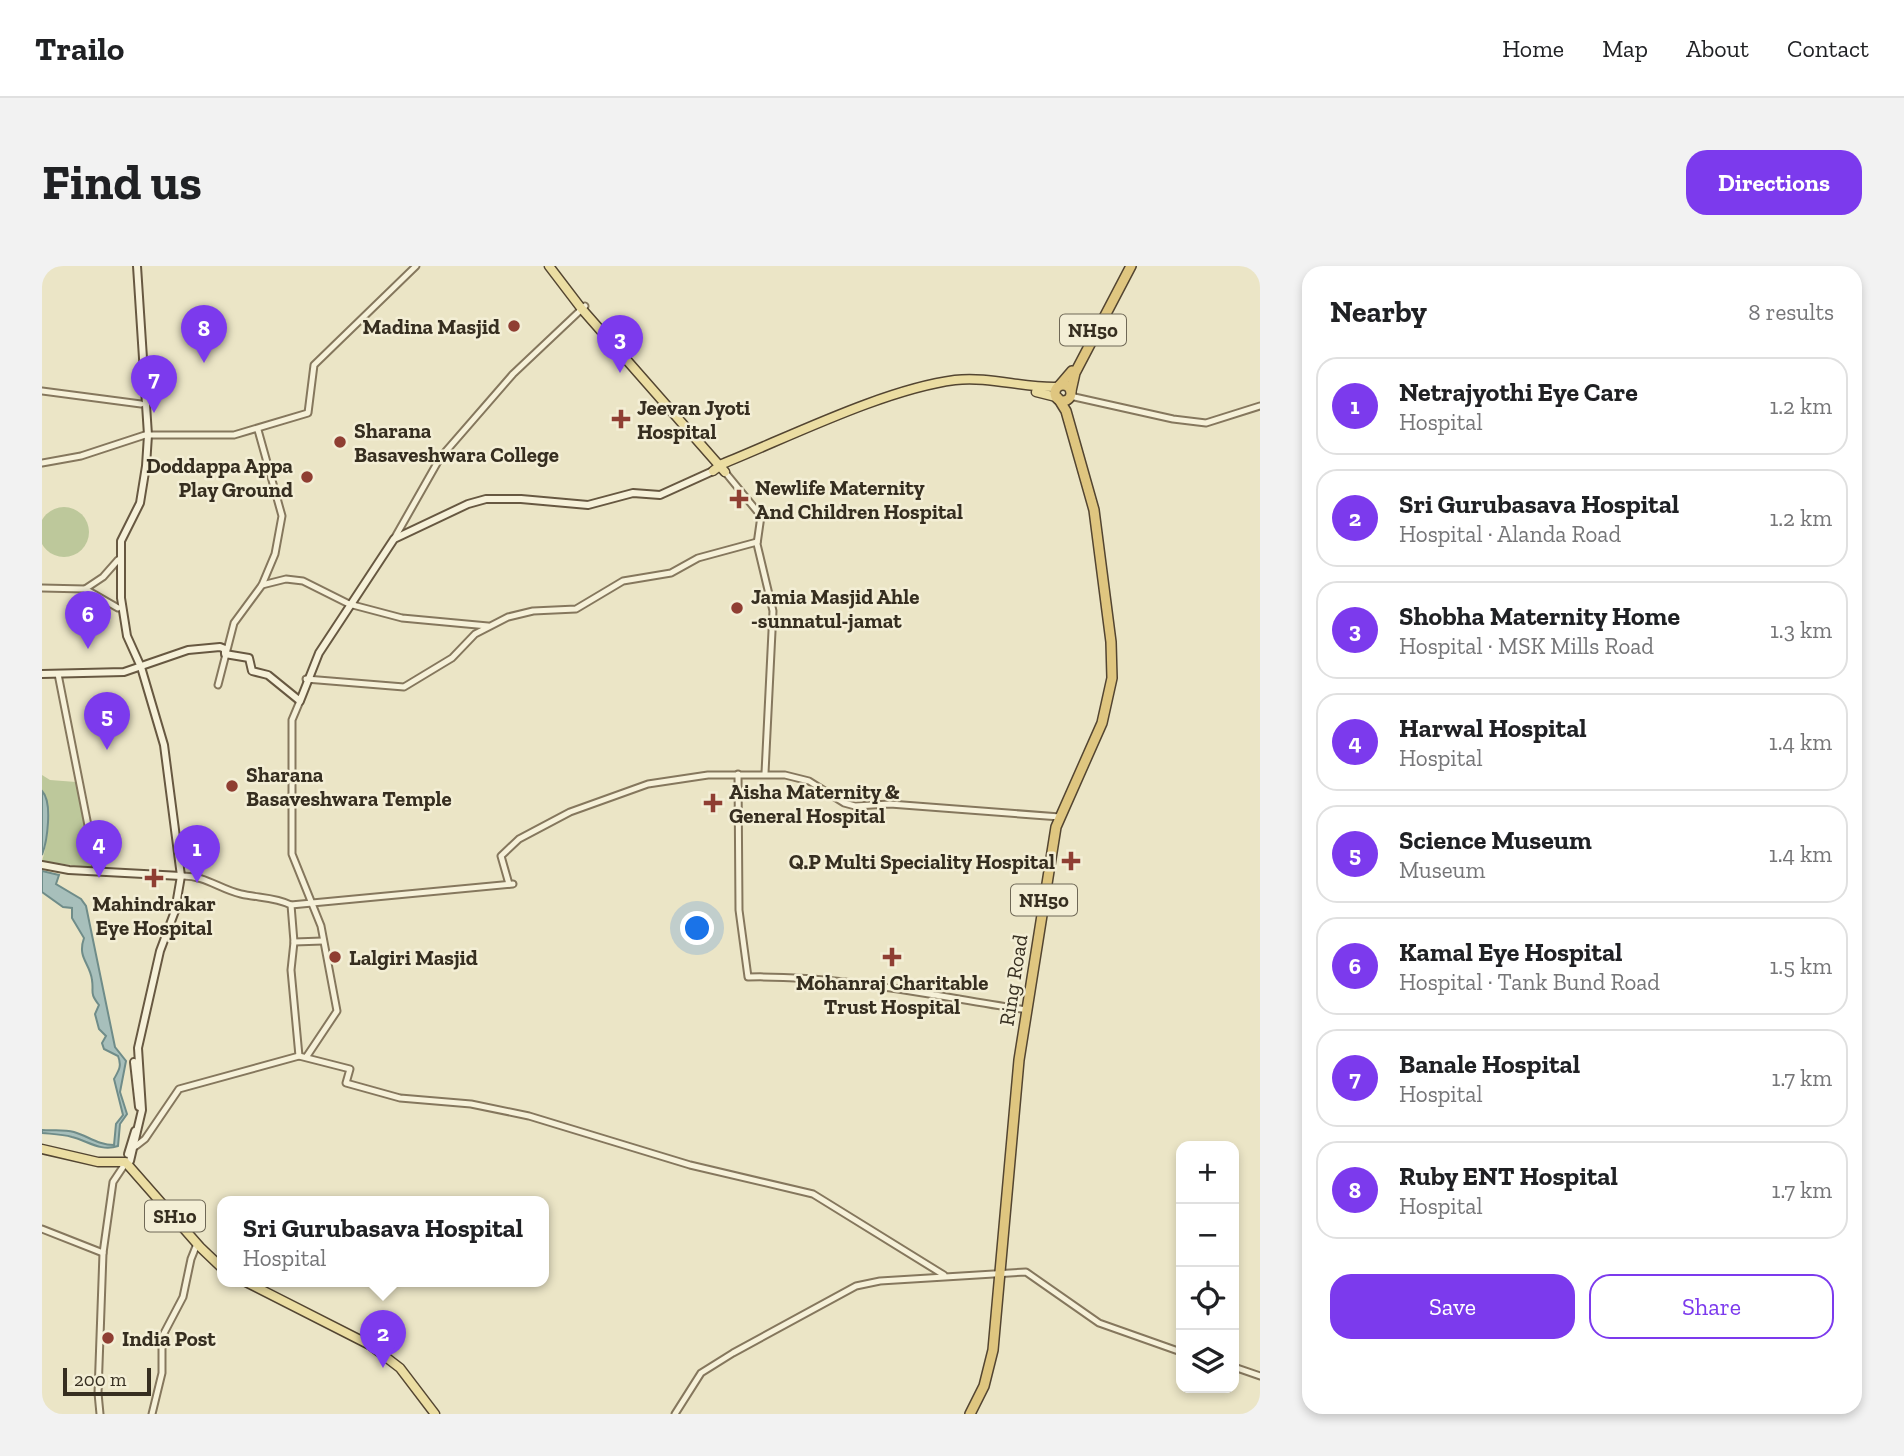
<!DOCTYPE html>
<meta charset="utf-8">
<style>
:root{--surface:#fff;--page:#f2f2f2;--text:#202124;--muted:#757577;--line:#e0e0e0;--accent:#7c3aed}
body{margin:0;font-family:"Zilla Slab",serif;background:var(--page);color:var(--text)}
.controls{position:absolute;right:21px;bottom:21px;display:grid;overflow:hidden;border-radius:14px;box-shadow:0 4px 10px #0003}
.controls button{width:63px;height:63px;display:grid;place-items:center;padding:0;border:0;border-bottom:2px solid var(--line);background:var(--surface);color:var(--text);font:35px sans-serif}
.scale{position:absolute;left:21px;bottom:18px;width:88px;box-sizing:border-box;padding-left:7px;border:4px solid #362e20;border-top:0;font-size:19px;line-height:24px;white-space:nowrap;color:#362e20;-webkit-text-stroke:5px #f3eed5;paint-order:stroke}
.you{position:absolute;left:656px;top:663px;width:24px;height:24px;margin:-18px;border:5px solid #fff;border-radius:50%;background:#1a73e8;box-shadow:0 0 0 10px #1a73e833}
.badge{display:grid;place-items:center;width:46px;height:46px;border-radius:50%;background:var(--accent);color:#fff;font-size:23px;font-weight:700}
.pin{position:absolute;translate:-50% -58px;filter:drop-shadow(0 2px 4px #0008)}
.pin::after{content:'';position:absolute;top:37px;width:24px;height:21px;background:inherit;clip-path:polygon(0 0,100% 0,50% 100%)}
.popup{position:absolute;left:175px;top:930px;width:332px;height:91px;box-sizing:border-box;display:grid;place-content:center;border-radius:14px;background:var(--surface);filter:drop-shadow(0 2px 5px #0005);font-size:23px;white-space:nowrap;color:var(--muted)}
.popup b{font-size:26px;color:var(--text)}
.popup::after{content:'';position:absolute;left:50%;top:100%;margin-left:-14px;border:14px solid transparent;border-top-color:var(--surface)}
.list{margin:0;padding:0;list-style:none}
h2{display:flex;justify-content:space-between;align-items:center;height:91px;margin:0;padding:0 28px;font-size:30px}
h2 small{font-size:23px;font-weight:400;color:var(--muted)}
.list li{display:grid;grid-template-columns:46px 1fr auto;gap:21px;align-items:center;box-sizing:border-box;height:98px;margin:0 14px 14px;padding:0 14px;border:2px solid var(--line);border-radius:21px}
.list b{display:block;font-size:26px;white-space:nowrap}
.list p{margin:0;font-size:23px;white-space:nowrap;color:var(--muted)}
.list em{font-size:23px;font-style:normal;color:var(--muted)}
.actions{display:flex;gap:14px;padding:21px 28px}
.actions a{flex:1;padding:16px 0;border:2px solid var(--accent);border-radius:21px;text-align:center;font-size:24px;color:var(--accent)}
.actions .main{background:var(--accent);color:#fff}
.icon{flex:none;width:38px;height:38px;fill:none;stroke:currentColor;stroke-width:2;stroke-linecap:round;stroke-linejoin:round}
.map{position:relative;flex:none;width:1218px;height:1148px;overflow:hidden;border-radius:21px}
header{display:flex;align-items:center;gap:42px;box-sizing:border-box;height:98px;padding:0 35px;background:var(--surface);border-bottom:2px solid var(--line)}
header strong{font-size:33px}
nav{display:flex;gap:38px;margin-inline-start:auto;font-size:24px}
.intro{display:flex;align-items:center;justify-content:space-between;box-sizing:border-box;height:168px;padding:0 42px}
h1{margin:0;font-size:49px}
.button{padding:18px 32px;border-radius:21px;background:var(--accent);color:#fff;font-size:24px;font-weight:700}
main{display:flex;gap:42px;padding:0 42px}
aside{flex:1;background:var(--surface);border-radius:21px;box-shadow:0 4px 10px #0003}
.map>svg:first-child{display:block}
</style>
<header>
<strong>Trailo</strong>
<nav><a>Home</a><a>Map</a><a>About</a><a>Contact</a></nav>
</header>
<div class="intro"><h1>Find us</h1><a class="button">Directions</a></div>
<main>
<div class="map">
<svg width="1218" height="1148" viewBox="0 0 1218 1148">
<rect width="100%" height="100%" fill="#ebe5c6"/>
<g fill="#bdc89b">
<circle cx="22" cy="266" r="25"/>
<path d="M0,509L8,514L34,516L51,582L52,602L0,595C5,581 11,536 0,525Z"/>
</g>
<g fill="#a7bfbb" stroke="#6f8c89" stroke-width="2">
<path d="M0,525C11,536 5,576 0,589Z"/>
<path d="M0,605L17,609L14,618L39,633L44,640L73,781L84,795L78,826L85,848L78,858L76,880C59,886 46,875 30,871C20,868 10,868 0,867V864C11,865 21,863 32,866C46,870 56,879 72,879L74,858L81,849L72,813C77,804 80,800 76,790L62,783L60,777L64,770L57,763L53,748L57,739C47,726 52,727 50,714C48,697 35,692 42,672L30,652V642L21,641L0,626Z"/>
</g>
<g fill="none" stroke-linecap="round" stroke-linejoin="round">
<defs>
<g id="tertiary">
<polyline points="0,125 99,138"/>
<polyline points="1028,130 1131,153 1164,157 1218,140"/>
<polyline points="0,197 39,190 103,169 192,169 266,147 272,99 374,0"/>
<polyline points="683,206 719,250 715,278 731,345 723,507"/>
<polyline points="352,273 398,192 471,108 543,40"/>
<polyline points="76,294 61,311 43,323 76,342"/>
<polyline points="220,319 244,313 261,315 307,338 360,352 446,360"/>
<polyline points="0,322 43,323"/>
<polyline points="16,408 55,605"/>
<polyline points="264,413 362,421 410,392 433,368 466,351 491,345 534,343 581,315 629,307 656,292 715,276"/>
<polyline points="176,419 192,357 220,319 233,288 240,250 216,164"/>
<polyline points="258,435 250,454 250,588 279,660 295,745 265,790"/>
<path d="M696,508L697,644L706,711C801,709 891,730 985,744"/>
<path d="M139,610C163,609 177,623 199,628C216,632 233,631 249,639L252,676L249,704L257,790"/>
<polyline points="467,618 459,590 477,573 528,546 606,518 666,509 743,509 767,515 802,537 813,540 848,538 1018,551"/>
<polyline points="249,639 471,618"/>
<polyline points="252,676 281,675"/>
<polyline points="94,880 103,873 137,823 257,790 308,803 304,817 358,832 429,838 487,850 648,899 771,928 902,1009"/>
<polyline points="0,963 61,987"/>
<polyline points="1192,1101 1218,1110"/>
<polyline points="58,1148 56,1127 61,987 71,916 83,898"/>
<polyline points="110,1148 120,1107 120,1071 141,1031 149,993 155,978"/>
<polyline points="633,1148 659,1107 691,1087 814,1020 838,1015 984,1006 1057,1057 1139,1086"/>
</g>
<g id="secondary">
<polyline points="0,408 82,406 146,384 178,381 183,383 183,388 207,392 210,405 226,409 258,435 277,387 352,273 426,238 444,233 479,233 546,239 591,227 618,229 671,205"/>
<polyline points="0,599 27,604 139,610"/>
<polyline points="92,796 97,841"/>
<polyline points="86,888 93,865"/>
<polyline points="88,895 100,844 96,782 118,685 133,645 139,610 122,479 99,401 85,370 79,332 79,275 98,237 104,200 106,169 95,0"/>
</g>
<g id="primary">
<polyline points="507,0 539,42 683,206"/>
<polyline points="994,126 1014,131"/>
<path d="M671,205L680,198C747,171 843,123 913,114C946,110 982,122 1015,121"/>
<polyline points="0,883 56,896 83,896"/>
<polyline points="86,899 158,981 180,1002"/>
<polyline points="204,1016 328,1079 358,1102 393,1148"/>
</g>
<g id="trunk">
<polyline points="1018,119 1030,105"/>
<circle cx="1021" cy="127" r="8"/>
<polyline points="1029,125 1033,107 1089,0"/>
<polyline points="928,1148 942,1120 951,1084 977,794 1014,561 1060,457 1070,412 1069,376 1052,244 1024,145 1016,132"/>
</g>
</defs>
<use href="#tertiary" stroke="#85775d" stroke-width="9"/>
<use href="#secondary" stroke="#675841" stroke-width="10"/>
<use href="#primary" stroke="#534531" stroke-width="11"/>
<use href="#trunk" stroke="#534531" stroke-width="12"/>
<use href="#tertiary" stroke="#f6f1d9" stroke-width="5"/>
<use href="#secondary" stroke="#f6f1d9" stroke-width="6"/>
<use href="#primary" stroke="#ebdda2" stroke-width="8"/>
<use href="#trunk" stroke="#dfc680" stroke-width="9"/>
</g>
<g fill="#8f3e32" stroke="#f3eed5" stroke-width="2.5">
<circle cx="472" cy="60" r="7"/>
<path d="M575.5 142.5h7v7h7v7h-7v7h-7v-7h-7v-7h7z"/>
<circle cx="298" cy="176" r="7"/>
<circle cx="265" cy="211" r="7"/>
<path d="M693.5 222.5h7v7h7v7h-7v7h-7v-7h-7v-7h7z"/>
<circle cx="695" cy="342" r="7"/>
<circle cx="190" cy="520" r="7"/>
<path d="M667.5 526.5h7v7h7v7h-7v7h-7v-7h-7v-7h7z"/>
<path d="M1025.5 584.5h7v7h7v7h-7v7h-7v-7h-7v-7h7z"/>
<path d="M108.5 601.5h7v7h7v7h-7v7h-7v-7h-7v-7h7z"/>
<circle cx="293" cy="691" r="7"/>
<path d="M846.5 680.5h7v7h7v7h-7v7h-7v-7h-7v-7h7z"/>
<circle cx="66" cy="1072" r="7"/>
</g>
<g text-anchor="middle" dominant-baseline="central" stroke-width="5" stroke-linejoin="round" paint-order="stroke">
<g fill="#f3eed5" stroke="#6f6856" stroke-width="2">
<rect x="1018" y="48.5" width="66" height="31" rx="5"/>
<rect x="969" y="618.5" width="66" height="31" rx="5"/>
<rect x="103" y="934.5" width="60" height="31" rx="5"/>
</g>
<g font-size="19" font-weight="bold" fill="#362e20">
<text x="1051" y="64">NH50</text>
<text x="1002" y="634">NH50</text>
<text x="133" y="950">SH10</text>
</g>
<g font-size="21" font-weight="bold" fill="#362e20" stroke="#f3eed5" text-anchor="start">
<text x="458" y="60" text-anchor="end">Madina Masjid</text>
<text x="595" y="141">Jeevan Jyoti<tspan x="595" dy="24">Hospital</tspan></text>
<text x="312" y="164">Sharana<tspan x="312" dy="24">Basaveshwara College</tspan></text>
<text x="251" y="199" text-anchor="end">Doddappa Appa<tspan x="251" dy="24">Play Ground</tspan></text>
<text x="713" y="221">Newlife Maternity<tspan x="713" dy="24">And Children Hospital</tspan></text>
<text x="709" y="330">Jamia Masjid Ahle<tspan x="709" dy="24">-sunnatul-jamat</tspan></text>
<text x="204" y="508">Sharana<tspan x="204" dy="24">Basaveshwara Temple</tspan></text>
<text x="687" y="525">Aisha Maternity &amp;<tspan x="687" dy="24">General Hospital</tspan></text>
<text x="1013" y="595" text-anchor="end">Q.P Multi Speciality Hospital</text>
<text x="112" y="637" text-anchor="middle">Mahindrakar<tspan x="112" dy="24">Eye Hospital</tspan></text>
<text x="307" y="691">Lalgiri Masjid</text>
<text x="850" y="716" text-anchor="middle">Mohanraj Charitable<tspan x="850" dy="24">Trust Hospital</tspan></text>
<text x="80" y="1072">India Post</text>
</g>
<g font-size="21" fill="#362e20" stroke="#f3eed5">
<text transform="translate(971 714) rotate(-81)">Ring Road</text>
</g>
</g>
</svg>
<div class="controls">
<button>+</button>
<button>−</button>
<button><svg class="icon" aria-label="locate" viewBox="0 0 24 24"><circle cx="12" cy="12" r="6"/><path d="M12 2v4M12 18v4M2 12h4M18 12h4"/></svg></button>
<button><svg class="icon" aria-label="layers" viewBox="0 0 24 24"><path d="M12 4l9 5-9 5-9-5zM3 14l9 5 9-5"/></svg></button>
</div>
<div class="scale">200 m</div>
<div class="you"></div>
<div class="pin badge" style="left:155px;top:617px">1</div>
<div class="pin badge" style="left:341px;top:1102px">2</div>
<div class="popup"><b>Sri Gurubasava Hospital</b>Hospital</div>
<div class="pin badge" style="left:578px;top:107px">3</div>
<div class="pin badge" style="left:57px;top:612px">4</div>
<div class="pin badge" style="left:65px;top:484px">5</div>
<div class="pin badge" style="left:46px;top:383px">6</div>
<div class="pin badge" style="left:112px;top:147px">7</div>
<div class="pin badge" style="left:162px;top:97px">8</div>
</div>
<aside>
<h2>Nearby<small>8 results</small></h2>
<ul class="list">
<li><span class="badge">1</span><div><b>Netrajyothi Eye Care</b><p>Hospital</p></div><em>1.2 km</em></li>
<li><span class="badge">2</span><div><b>Sri Gurubasava Hospital</b><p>Hospital · Alanda Road</p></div><em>1.2 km</em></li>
<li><span class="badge">3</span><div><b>Shobha Maternity Home</b><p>Hospital · MSK Mills Road</p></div><em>1.3 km</em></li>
<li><span class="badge">4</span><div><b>Harwal Hospital</b><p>Hospital</p></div><em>1.4 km</em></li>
<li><span class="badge">5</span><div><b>Science Museum</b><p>Museum</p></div><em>1.4 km</em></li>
<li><span class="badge">6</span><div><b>Kamal Eye Hospital</b><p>Hospital · Tank Bund Road</p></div><em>1.5 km</em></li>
<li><span class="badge">7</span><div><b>Banale Hospital</b><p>Hospital</p></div><em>1.7 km</em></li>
<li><span class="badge">8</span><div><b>Ruby ENT Hospital</b><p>Hospital</p></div><em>1.7 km</em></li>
</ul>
<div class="actions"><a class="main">Save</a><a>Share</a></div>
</aside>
</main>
